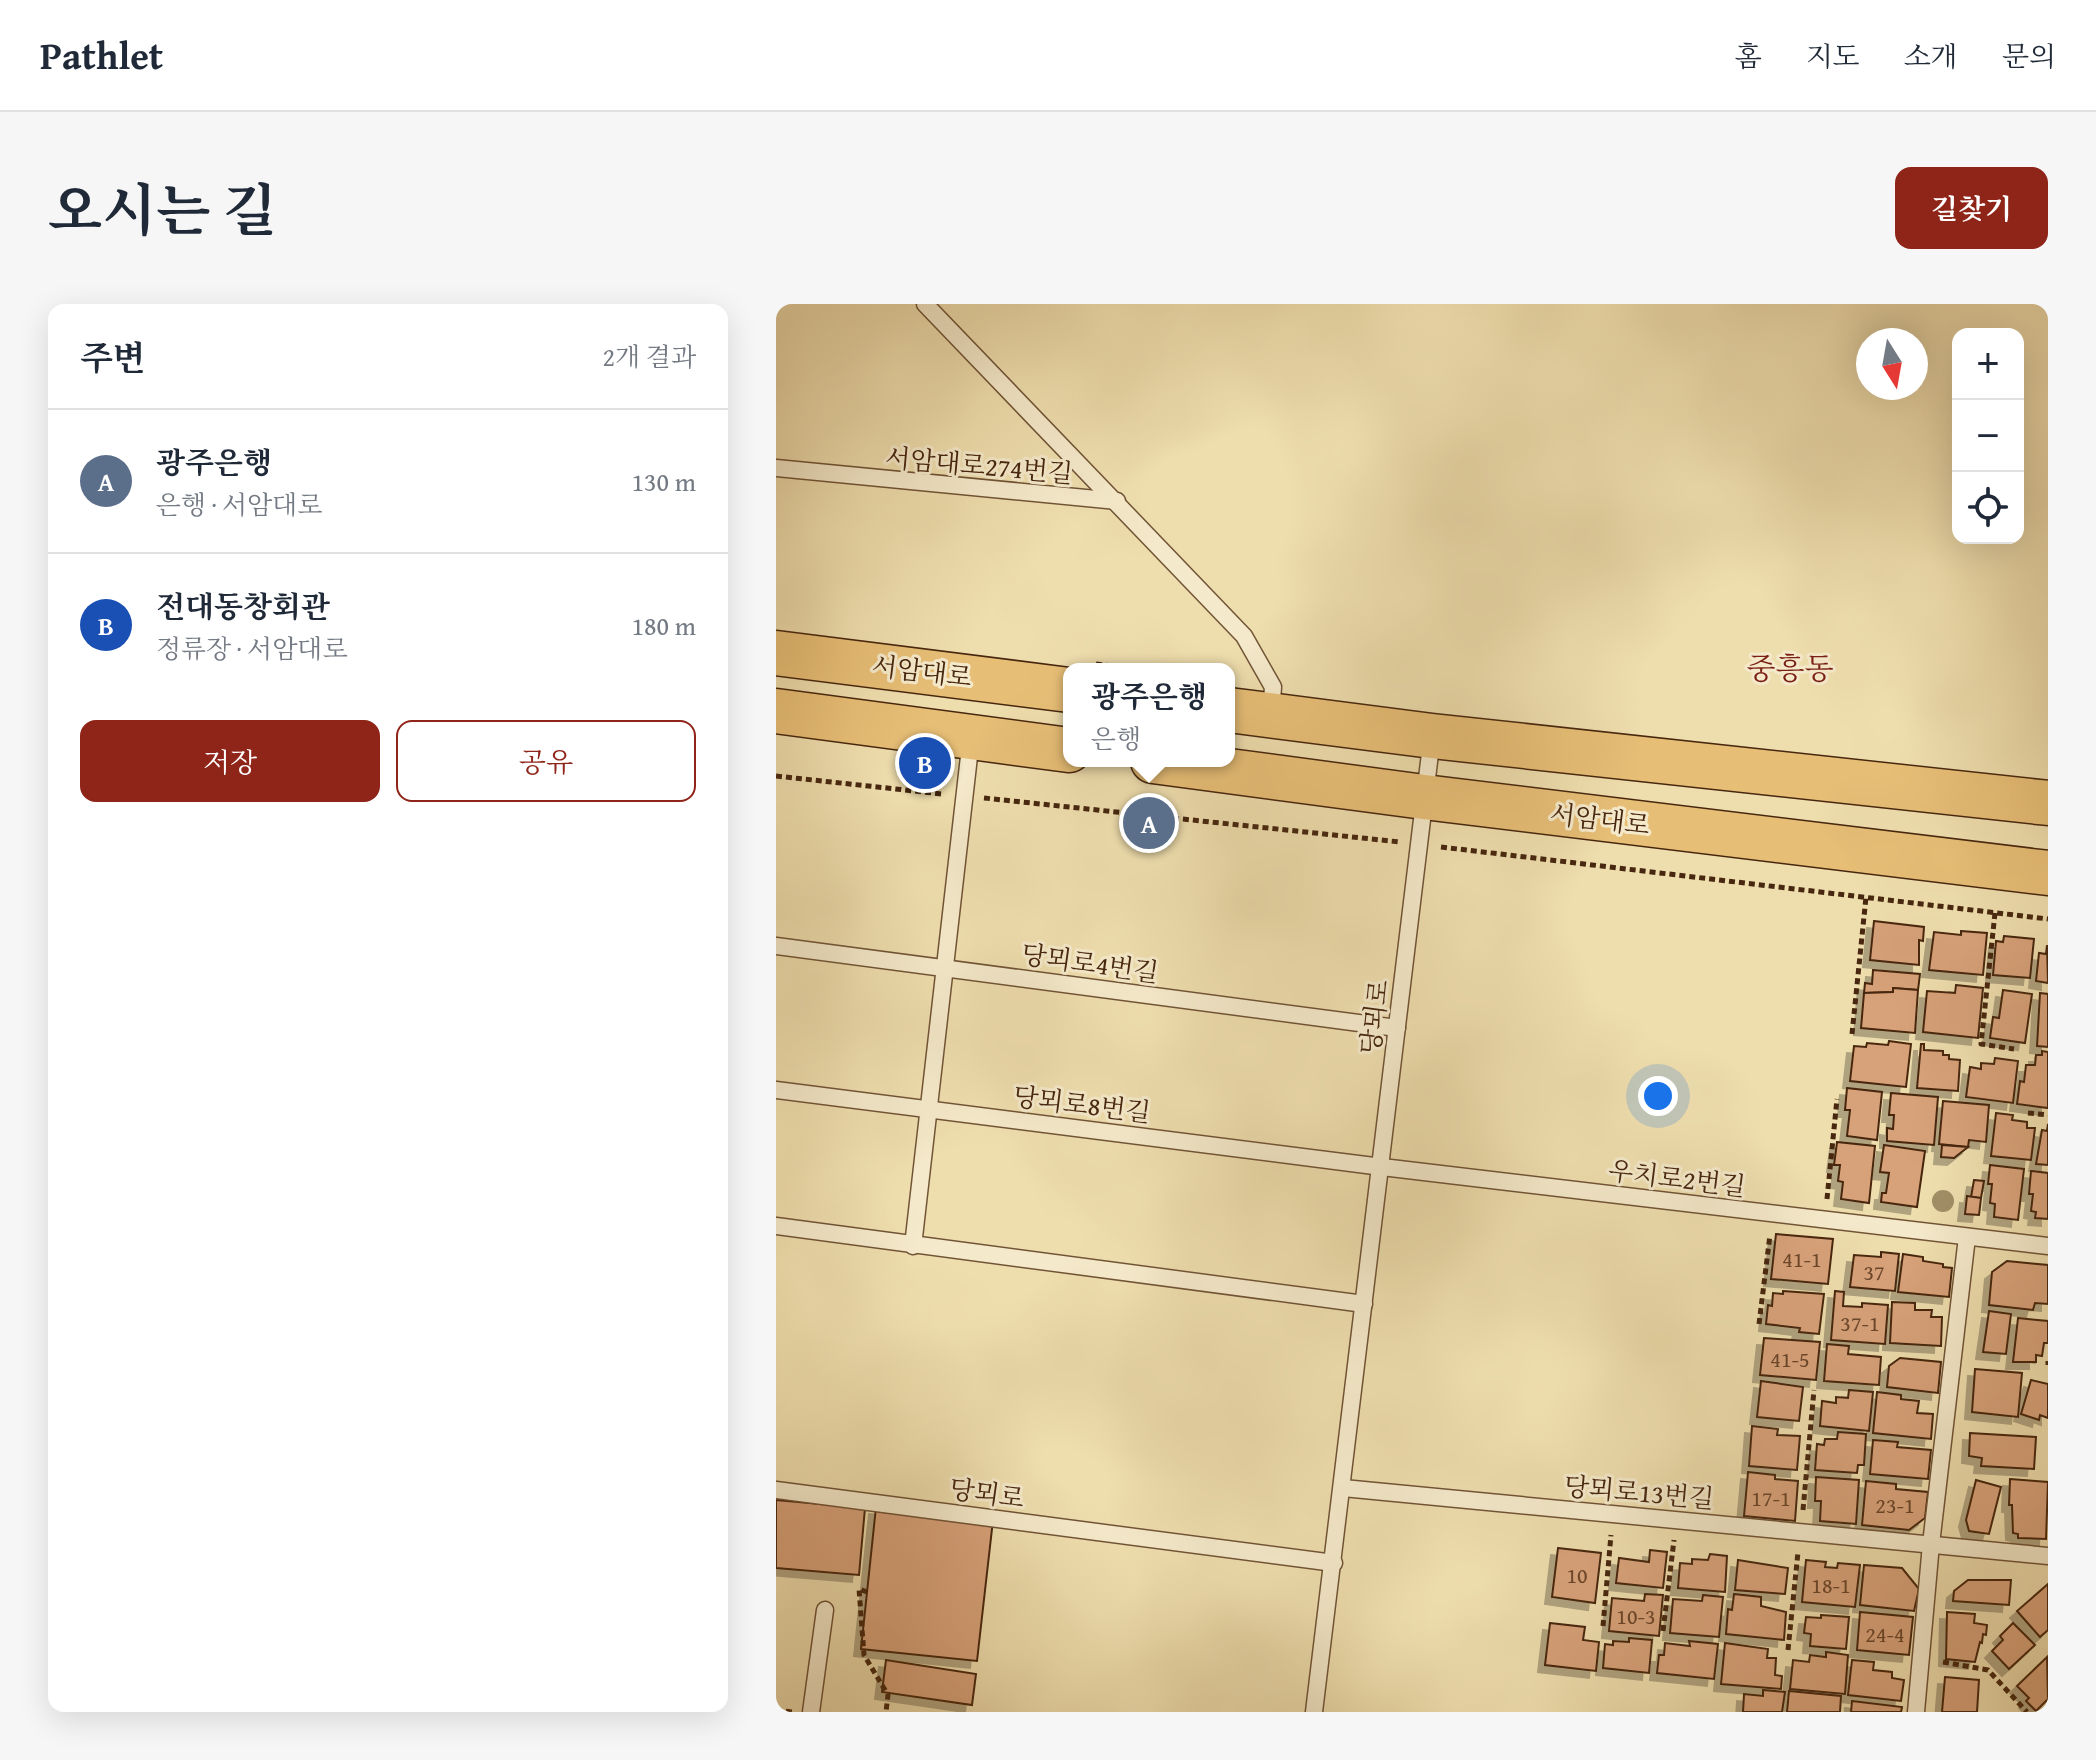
<!DOCTYPE html>
<html lang="ko">
<meta charset="utf-8">
<style>
:root{--surface:#fff;--page:#f6f6f7;--text:#1f2937;--muted:#747a83;--line:#e0e1e3;--accent:#8f2418}
body{margin:0;font-family:"Gentium Book Plus","Noto Serif KR",serif;background:var(--page);color:var(--text)}
.controls{position:absolute;right:24px;top:24px;display:grid;overflow:hidden;border-radius:16px;box-shadow:0 8px 32px #0002}
.controls button{width:72px;height:72px;display:grid;place-items:center;padding:0;border:0;border-bottom:2px solid var(--line);background:var(--surface);color:var(--text);font:40px sans-serif}
.compass{position:absolute;left:1080px;top:24px;width:72px;height:72px;border-radius:50%;background:var(--surface);box-shadow:0 8px 32px #0002;rotate:169deg}
.you{position:absolute;left:882px;top:792px;width:28px;height:28px;margin:-20px;border:6px solid #fff;border-radius:50%;background:#1a73e8;box-shadow:0 0 0 12px #1a73e833}
.badge{display:grid;place-items:center;width:52px;height:52px;border-radius:50%;background:var(--accent);color:#fff;font-size:26px;font-weight:700}
.pin{position:absolute;translate:-50% -50%;border:4px solid #fff;box-shadow:0 2px 8px #0006}
.popup{position:absolute;left:287px;top:359px;width:172px;height:104px;box-sizing:border-box;display:grid;place-content:center;border-radius:16px;background:var(--surface);filter:drop-shadow(0 2px 6px #0005);font-size:26px;white-space:nowrap;color:var(--muted)}
.popup b{font-size:30px;color:var(--text)}
.popup::after{content:'';position:absolute;left:50%;top:100%;margin-left:-16px;border:16px solid transparent;border-top-color:var(--surface)}
.list{margin:0;padding:0;list-style:none}
h2{display:flex;justify-content:space-between;align-items:center;height:104px;margin:0;padding:0 32px;font-size:34px}
h2 small{font-size:26px;font-weight:400;color:var(--muted)}
.list li{display:grid;grid-template-columns:52px 1fr auto;gap:24px;align-items:center;box-sizing:border-box;height:144px;padding:0 32px;border-top:2px solid var(--line)}
.list b{display:block;font-size:30px;white-space:nowrap}
.list p{margin:0;font-size:26px;white-space:nowrap;color:var(--muted)}
.list em{font-size:26px;font-style:normal;color:var(--muted)}
.actions{display:flex;gap:16px;padding:24px 32px}
.actions a{flex:1;padding:18px 0;border:2px solid var(--accent);border-radius:16px;text-align:center;font-size:28px;color:var(--accent)}
.actions .main{background:var(--accent);color:#fff}
.icon{flex:none;width:44px;height:44px;fill:none;stroke:currentColor;stroke-width:2;stroke-linecap:round;stroke-linejoin:round}
.map{position:relative;flex:none;width:1272px;height:1408px;overflow:hidden;border-radius:16px}
header{display:flex;align-items:center;gap:48px;box-sizing:border-box;height:112px;padding:0 40px;background:var(--surface);border-bottom:2px solid var(--line)}
header strong{font-size:38px}
nav{display:flex;gap:44px;margin-inline-start:auto;font-size:28px}
.intro{display:flex;align-items:center;justify-content:space-between;box-sizing:border-box;height:192px;padding:0 48px}
h1{margin:0;font-size:56px}
.button{padding:20px 36px;border-radius:16px;background:var(--accent);color:#fff;font-size:28px;font-weight:700}
main{display:flex;gap:48px;padding:0 48px}
aside{flex:1;background:var(--surface);border-radius:16px;box-shadow:0 8px 32px #0002}
.map>svg:first-child{display:block}
</style>
<header>
<strong>Pathlet</strong>
<nav><a>홈</a><a>지도</a><a>소개</a><a>문의</a></nav>
</header>
<div class="intro"><h1>오시는 길</h1><a class="button">길찾기</a></div>
<main>
<aside>
<h2>주변<small>2개 결과</small></h2>
<ul class="list">
<li><span class="badge" style="background:#5c6f8a">A</span><div><b>광주은행</b><p>은행 · 서암대로</p></div><em>130 m</em></li>
<li><span class="badge" style="background:#1a4fb4">B</span><div><b>전대동창회관</b><p>정류장 · 서암대로</p></div><em>180 m</em></li>
</ul>
<div class="actions"><a class="main">저장</a><a>공유</a></div>
</aside>
<div class="map">
<svg width="1272" height="1408" viewBox="0 0 1272 1408">
<defs>
<filter id="shadow"><feDropShadow dx="-7" dy="7" stdDeviation="0" flood-color="#0004"/></filter>
</defs>
<rect width="100%" height="100%" fill="#eeddad"/>
<filter id="stains"><feTurbulence type="fractalNoise" baseFrequency=".0025" numOctaves="4"/><feColorMatrix values="0 0 0 0 .2 0 0 0 0 .09 0 0 0 0 .02 0 0 0 .5 -.17"/></filter>
<radialGradient id="worn" r=".72"><stop offset=".6" stop-color="#630" stop-opacity="0"/><stop offset="1" stop-color="#630" stop-opacity=".3"/></radialGradient>
<g fill="#d7a179" stroke="#47270f" stroke-width="2" filter="url(#shadow)">
<polygon points="1098,617 1148,623 1147,637 1143,636 1143,661 1094,656"/>
<polygon points="1185,627 1211,629 1207,671 1153,666 1158,628 1185,631"/>
<polygon points="1228,632 1258,635 1254,674 1217,671 1220,637 1227,638"/>
<polygon points="1271,641 1272,679 1260,677 1263,649 1270,650"/>
<polygon points="1097,666 1144,670 1142,686 1117,684 1117,688 1088,689 1089,679 1096,680"/>
<polygon points="1180,681 1207,684 1202,734 1147,728 1151,687 1179,689"/>
<polygon points="1117,684 1142,686 1139,729 1085,724 1088,689 1117,688"/>
<polygon points="1227,686 1256,690 1249,739 1214,734 1217,713 1223,714"/>
<polygon points="1264,689 1272,690 1272,743 1261,742"/>
<polygon points="1113,737 1135,740 1130,783 1074,777 1078,742 1090,743 1091,739 1112,741"/>
<polygon points="1145,740 1148,740 1148,746 1167,747 1167,751 1173,751 1173,755 1184,756 1182,787 1141,784"/>
<polygon points="1266,747 1272,748 1272,804 1241,800 1244,777 1248,778 1250,761 1259,761 1260,751 1266,751"/>
<polygon points="1219,754 1242,757 1237,799 1190,793 1194,763 1205,765 1205,759 1218,760"/>
<polygon points="1071,784 1106,788 1101,836 1071,832 1074,806 1069,806"/>
<polygon points="1115,789 1162,793 1158,841 1111,837 1111,824 1117,825 1118,811 1113,811"/>
<polygon points="1167,797 1213,801 1210,838 1193,836 1192,843 1163,840"/>
<polygon points="1220,809 1237,811 1236,816 1251,818 1251,824 1259,824 1255,856 1215,852"/>
<polygon points="1272,820 1272,861 1260,860 1266,826 1271,827"/>
<polygon points="1061,838 1099,842 1093,899 1065,895 1067,878 1062,877 1064,861 1058,861"/>
<polygon points="1108,841 1149,847 1141,903 1105,898 1106,889 1110,889 1113,869 1104,868"/>
<polygon points="1166,841 1192,843 1178,854 1165,853"/>
<polygon points="1214,861 1248,865 1242,916 1218,913 1219,900 1214,899 1216,880 1212,880"/>
<polygon points="1255,867 1272,869 1272,915 1259,914 1260,908 1255,907 1257,890 1253,890"/>
<polygon points="1198,876 1208,877 1205,894 1195,893"/>
<polygon points="1191,892 1205,894 1203,911 1189,910"/>
<polygon points="1000,930 1057,935 1052,980 995,975"/>
<polygon points="1105,948 1123,950 1119,987 1074,983 1078,951 1105,953"/>
<polygon points="1127,950 1147,953 1147,957 1167,960 1167,963 1176,964 1173,993 1122,988"/>
<polygon points="1231,957 1272,961 1272,1000 1259,999 1257,1006 1213,1001 1216,968"/>
<polygon points="1007,987 1048,990 1043,1030 1023,1028 1024,1024 990,1020 992,1001 996,1002 997,989 1007,990"/>
<polygon points="1059,987 1068,988 1067,1002 1086,1003 1086,999 1112,1001 1109,1040 1055,1036"/>
<polygon points="1116,998 1139,999 1139,1006 1156,1006 1155,1013 1166,1013 1165,1042 1114,1039"/>
<polygon points="1213,1007 1235,1010 1230,1050 1207,1048"/>
<polygon points="1242,1014 1272,1017 1272,1039 1268,1039 1266,1052 1260,1051 1260,1058 1237,1058"/>
<polygon points="988,1034 1044,1038 1040,1076 984,1071"/>
<polygon points="1051,1040 1073,1042 1072,1050 1105,1053 1103,1081 1048,1077"/>
<polygon points="1124,1054 1165,1058 1162,1089 1111,1083 1113,1062"/>
<polygon points="1199,1065 1246,1069 1242,1113 1196,1108"/>
<polygon points="1255,1076 1272,1080 1272,1114 1264,1111 1263,1116 1245,1110"/>
<polygon points="985,1077 1027,1083 1023,1117 981,1113"/>
<polygon points="1073,1086 1097,1088 1093,1127 1044,1122 1046,1097 1060,1099 1060,1093 1072,1094"/>
<polygon points="1101,1088 1125,1091 1125,1095 1143,1097 1141,1109 1157,1110 1155,1135 1097,1129"/>
<polygon points="976,1122 1002,1125 1001,1131 1024,1132 1021,1166 973,1162"/>
<polygon points="1062,1128 1090,1130 1088,1161 1082,1161 1081,1169 1039,1166 1041,1140 1048,1141 1049,1135 1061,1135"/>
<polygon points="1194,1129 1260,1133 1258,1165 1205,1162 1206,1154 1193,1152"/>
<polygon points="1097,1136 1122,1138 1121,1143 1155,1146 1152,1175 1094,1170"/>
<polygon points="972,1168 999,1171 999,1175 1022,1177 1019,1217 968,1212"/>
<polygon points="1040,1173 1083,1176 1080,1220 1044,1217 1045,1197 1039,1197"/>
<polygon points="1234,1175 1272,1178 1270,1235 1242,1234 1242,1230 1237,1229 1236,1201 1233,1201"/>
<polygon points="1200,1176 1225,1183 1213,1230 1193,1227 1190,1216"/>
<polygon points="1090,1177 1120,1180 1120,1185 1152,1188 1149,1214 1133,1226 1086,1221"/>
<polygon points="0,1196 89,1204 83,1271 0,1264"/>
<polygon points="100,1203 217,1216 201,1357 85,1345"/>
<polygon points="782,1244 825,1249 819,1299 776,1293"/>
<polygon points="874,1246 891,1248 887,1284 840,1279 843,1254 873,1258"/>
<polygon points="934,1250 951,1252 949,1288 902,1284 904,1259 916,1260 916,1255 932,1256"/>
<polygon points="962,1256 1012,1264 1009,1290 959,1286"/>
<polygon points="1030,1256 1050,1258 1049,1263 1061,1264 1062,1259 1084,1261 1079,1303 1026,1298"/>
<polygon points="1088,1261 1126,1264 1143,1285 1138,1307 1084,1301"/>
<polygon points="1192,1276 1235,1276 1233,1301 1177,1297 1178,1287"/>
<polygon points="1272,1280 1272,1326 1264,1333 1241,1307"/>
<polygon points="869,1290 887,1291 883,1332 833,1327 836,1294 868,1297"/>
<polygon points="958,1290 985,1293 985,1302 1010,1308 1008,1336 950,1330 952,1305 956,1306"/>
<polygon points="927,1291 947,1293 943,1333 894,1329 897,1295 926,1297"/>
<polygon points="1084,1308 1137,1313 1133,1351 1081,1346"/>
<polygon points="1171,1308 1199,1310 1198,1319 1211,1321 1210,1331 1207,1330 1206,1339 1204,1338 1199,1358 1170,1355"/>
<polygon points="1045,1311 1073,1313 1070,1345 1034,1342 1035,1330 1028,1329 1030,1313 1045,1314"/>
<polygon points="774,1319 809,1323 807,1336 823,1338 820,1367 769,1361"/>
<polygon points="1237,1319 1259,1341 1233,1365 1216,1347 1227,1336 1224,1332"/>
<polygon points="853,1334 876,1336 873,1369 827,1364 829,1340 837,1341 837,1337 853,1338"/>
<polygon points="913,1337 942,1340 938,1375 881,1369 883,1351 888,1351 889,1339 914,1342"/>
<polygon points="949,1339 992,1345 991,1354 1000,1354 999,1371 1006,1372 1005,1385 945,1380"/>
<polygon points="1050,1348 1072,1351 1069,1390 1014,1385 1017,1356 1033,1358 1034,1351 1050,1353"/>
<polygon points="1271,1353 1272,1395 1260,1407 1250,1397 1253,1394 1241,1382"/>
<polygon points="110,1356 200,1370 196,1401 106,1388"/>
<polygon points="1076,1356 1098,1358 1097,1366 1116,1368 1116,1374 1128,1376 1125,1397 1072,1391"/>
<polygon points="1169,1373 1203,1376 1201,1408 1166,1408"/>
<polygon points="987,1386 1009,1388 1006,1408 967,1408 968,1390 987,1392"/>
<polygon points="1013,1387 1065,1392 1064,1408 1011,1408"/>
<polygon points="1076,1397 1126,1403 1125,1408 1075,1408"/>
</g>
<g fill="none" stroke-linecap="round" stroke-linejoin="round">
<defs>
<g id="lane">
<polyline points="149,0 468,332 497,383 495,410"/>
<polyline points="0,164 341,197"/>
<polyline points="0,642 621,724"/>
<polyline points="0,786 606,863 1272,942"/>
<polyline points="0,922 588,1000"/>
<polyline points="137,942 195,435"/>
<polyline points="567,1184 1272,1252"/>
<polyline points="0,1186 558,1259"/>
<polyline points="35,1408 49,1306"/>
<polyline points="538,1408 656,433"/>
<polyline points="1140,1408 1155,1240 1191,933"/>
</g>
<g id="primary">
<polyline points="0,349 293,386"/>
<polyline points="453,406 656,432 1272,499"/>
<polyline points="0,407 293,446"/>
<polyline points="377,457 648,493 1272,569"/>
</g>
</defs>
<use href="#lane" stroke="#715436" stroke-width="19"/>
<use href="#primary" stroke="#47270f" stroke-width="47"/>
<g stroke="#47270f" stroke-width="5" stroke-dasharray="6 4" stroke-linecap="butt">
<polyline points="320,360 358,365"/>
<polyline points="0,472 166,490"/>
<polyline points="208,494 624,538"/>
<polyline points="665,543 1272,615"/>
<polyline points="1219,609 1205,740 1238,745"/>
<polyline points="1076,730 1090,593"/>
<polyline points="1252,809 1272,811"/>
<polyline points="1051,895 1061,795"/>
<polyline points="983,1020 994,931"/>
<polyline points="1272,1057 1272,1061"/>
<polyline points="1027,1206 1038,1086"/>
<polyline points="91,1288 83,1285 88,1351 112,1391 110,1408"/>
<polyline points="827,1322 835,1231"/>
<polyline points="887,1327 898,1236"/>
<polyline points="1012,1346 1022,1248"/>
<polyline points="1167,1358 1212,1366 1251,1408"/>
<polyline points="0,1406 16,1408"/>
</g>
<use href="#lane" stroke="#f4e9ca" stroke-width="16"/>
<use href="#primary" stroke="#e7be76" stroke-width="44"/>
</g>
<circle fill="#a18e67" cx="1167" cy="897" r="11"/>
<g text-anchor="middle" dominant-baseline="central" stroke-width="6" stroke-linejoin="round" paint-order="stroke">
<g font-size="22" fill="#6b462a">
<text x="1026" y="955">41-1</text>
<text x="1098" y="968">37</text>
<text x="1084" y="1019">37-1</text>
<text x="1014" y="1055">41-5</text>
<text x="995" y="1194">17-1</text>
<text x="1119" y="1201">23-1</text>
<text x="801" y="1271">10</text>
<text x="1055" y="1281">18-1</text>
<text x="860" y="1312">10-3</text>
<text x="1109" y="1330">24-4</text>
</g>
<g font-size="26" fill="#47270f" stroke="#f4e9ca">
<text transform="translate(203 161) rotate(5)">서암대로274번길</text>
<text transform="translate(146 367) rotate(7)">서암대로</text>
<text transform="translate(824 515) rotate(7)">서암대로</text>
<text transform="translate(314 659) rotate(8)">당뫼로4번길</text>
<text transform="translate(598 713) rotate(-83)">당뫼로</text>
<text transform="translate(306 800) rotate(7)">당뫼로8번길</text>
<text transform="translate(901 874) rotate(7)">우치로2번길</text>
<text transform="translate(863 1188) rotate(5)">당뫼로13번길</text>
<text transform="translate(211 1189) rotate(8)">당뫼로</text>
</g>
<g font-size="30" fill="#7a1f14" stroke="#f4e9ca">
<text x="1014" y="364">중흥동</text>
</g>
</g>
<rect width="100%" height="100%" filter="url(#stains)"/>
<rect width="100%" height="100%" fill="url(#worn)"/>
</svg>
<div class="controls">
<button>+</button>
<button>−</button>
<button><svg class="icon" aria-label="locate" viewBox="0 0 24 24"><circle cx="12" cy="12" r="6"/><path d="M12 2v4M12 18v4M2 12h4M18 12h4"/></svg></button>
</div>
<svg class="compass" viewBox="-18 -18 36 36"><path d="M0-13l5 13h-10z" fill="#e53935"/><path d="M0 13l5-13h-10z" fill="#747a83"/></svg>
<div class="you"></div>
<div class="pin badge" style="left:373px;top:519px;background:#5c6f8a">A</div>
<div class="popup"><b>광주은행</b>은행</div>
<div class="pin badge" style="left:149px;top:459px;background:#1a4fb4">B</div>
</div>
</main>
